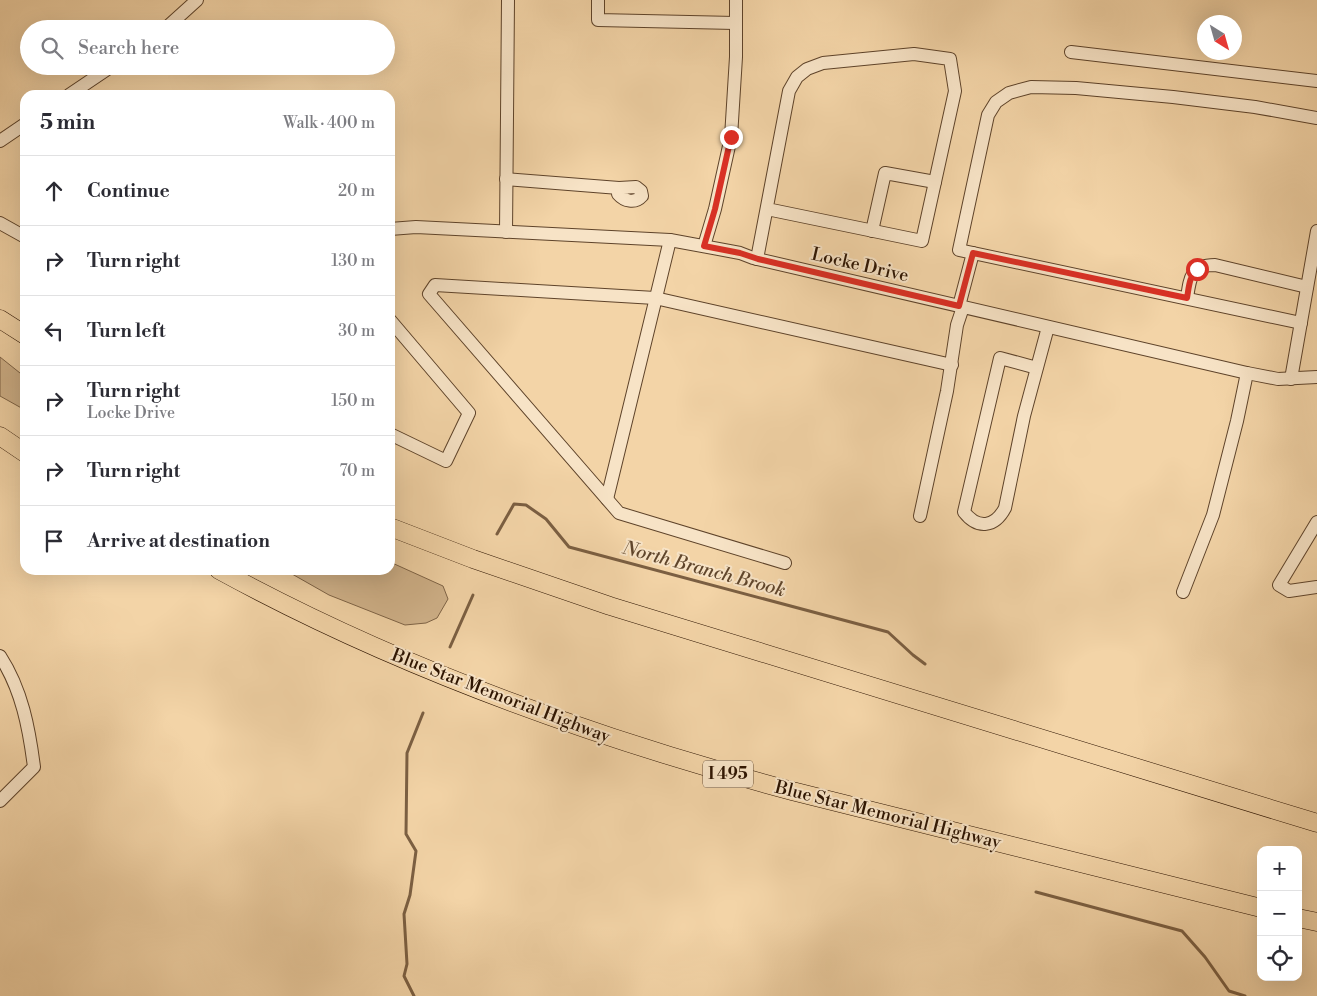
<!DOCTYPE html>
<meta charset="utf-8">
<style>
:root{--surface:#fff;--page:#f7f7f7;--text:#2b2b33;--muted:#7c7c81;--line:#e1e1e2}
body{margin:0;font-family:"Libre Bodoni",serif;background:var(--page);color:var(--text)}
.controls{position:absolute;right:15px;bottom:15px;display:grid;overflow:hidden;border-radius:10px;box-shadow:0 5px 20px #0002}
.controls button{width:45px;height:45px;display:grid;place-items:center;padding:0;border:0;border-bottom:1px solid var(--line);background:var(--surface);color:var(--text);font:25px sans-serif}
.compass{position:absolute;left:1197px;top:15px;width:45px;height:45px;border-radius:50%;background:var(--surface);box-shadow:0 5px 20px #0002;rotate:143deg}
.stop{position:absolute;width:15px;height:15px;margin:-11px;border:4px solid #d93025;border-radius:50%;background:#fff}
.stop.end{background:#d93025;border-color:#fff;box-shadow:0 1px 5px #0008}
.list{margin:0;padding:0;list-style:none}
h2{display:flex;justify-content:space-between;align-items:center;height:65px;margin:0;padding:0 20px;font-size:21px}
h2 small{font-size:16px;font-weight:400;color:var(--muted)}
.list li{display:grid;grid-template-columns:32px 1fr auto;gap:15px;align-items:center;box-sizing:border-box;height:70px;padding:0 20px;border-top:1px solid var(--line)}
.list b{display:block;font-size:19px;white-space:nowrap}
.list p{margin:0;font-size:16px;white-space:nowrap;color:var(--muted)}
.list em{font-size:16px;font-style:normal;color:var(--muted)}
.icon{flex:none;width:28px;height:28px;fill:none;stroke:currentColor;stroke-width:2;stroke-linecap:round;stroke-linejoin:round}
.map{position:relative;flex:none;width:1317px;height:996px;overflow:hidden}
.search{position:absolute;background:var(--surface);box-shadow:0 5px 20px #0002;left:20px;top:20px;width:375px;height:55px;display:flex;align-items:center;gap:12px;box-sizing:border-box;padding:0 18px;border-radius:28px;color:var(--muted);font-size:19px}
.panel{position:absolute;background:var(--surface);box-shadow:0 5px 20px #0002;left:20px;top:90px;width:375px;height:485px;border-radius:15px}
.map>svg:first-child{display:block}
</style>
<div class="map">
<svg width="1317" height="996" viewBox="0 0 1317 996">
<rect width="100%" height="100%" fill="#f3d4a7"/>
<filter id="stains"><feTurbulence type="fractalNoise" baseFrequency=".004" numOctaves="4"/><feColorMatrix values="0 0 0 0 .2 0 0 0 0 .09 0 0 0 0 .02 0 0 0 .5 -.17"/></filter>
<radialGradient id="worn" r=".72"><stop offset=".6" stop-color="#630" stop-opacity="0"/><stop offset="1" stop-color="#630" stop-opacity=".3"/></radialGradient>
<g fill="#d1b38b" stroke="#7e6346">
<polygon points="0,357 25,377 25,410 0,396"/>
<polygon points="390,562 443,586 448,599 437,618 426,623 405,625 329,595 285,570 390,570"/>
</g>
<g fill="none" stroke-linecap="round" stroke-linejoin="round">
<g stroke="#7b5f42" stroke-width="3">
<polyline points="497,534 514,504 526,505 546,519 569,547 888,632 913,655 925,664"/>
<polyline points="450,647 473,595"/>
<polyline points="1036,892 1182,931 1205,957 1229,991 1245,996"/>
<polyline points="414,996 404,976 407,964 404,914 410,895 416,851 406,834 407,753 423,713"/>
</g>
<defs>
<g id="minor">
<polyline points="598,0 598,20 735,23"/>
<polyline points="165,29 197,0"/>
<polyline points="1071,52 1317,81"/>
<polyline points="69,95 112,66"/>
<polyline points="0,141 25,124"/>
<path d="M506,179L619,188L636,187L641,191L642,196C635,204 624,201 618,194L619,188"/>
<polyline points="0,223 25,237"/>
<polyline points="390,229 416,227 670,240 740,253 753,258 1247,373 1278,379 1317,377"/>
<polyline points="872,231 885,173 935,182"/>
<polyline points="506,232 508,0"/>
<polyline points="704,246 715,209 731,137 736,57 736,0"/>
<polyline points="757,259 789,91 797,77 807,69 823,63 914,54 950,59 955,91 922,241 767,209"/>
<path d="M1187,298C1190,277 1191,265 1215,265L1307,287"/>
<polyline points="959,306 973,253"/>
<polyline points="390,320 469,413 446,461 390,434"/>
<polyline points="1301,323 959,250 988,115 996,102 1009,93 1031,87 1076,88 1173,97 1255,107 1317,118"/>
<path d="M1037,368L1000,358L964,512C978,530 995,527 1005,508L1024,416L1048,327"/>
<polyline points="1291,379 1317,231"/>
<polyline points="607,499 670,240"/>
<polyline points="920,516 947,391 957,325 963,307"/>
<polyline points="1317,522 1279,585 1289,591 1317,587"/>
<polyline points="785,563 619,513 429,294 435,285 655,298 952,365"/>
<polyline points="1183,592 1213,515 1237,421 1247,373"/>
<path d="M0,656C22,690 29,728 34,767L0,801"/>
</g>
<g id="highway">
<polyline points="0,319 25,335"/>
<polyline points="0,436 25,453"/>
<polyline points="390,527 473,559 610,606 1317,823"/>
<path d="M219,570C400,669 594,738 792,791L1261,908"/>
<polyline points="1298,918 1317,922"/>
</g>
</defs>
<use href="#minor" stroke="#5e432a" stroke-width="14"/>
<use href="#highway" stroke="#2c1300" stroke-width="19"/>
<use href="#minor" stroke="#f7e3c6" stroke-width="12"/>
<use href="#highway" stroke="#f3d4a7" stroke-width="18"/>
</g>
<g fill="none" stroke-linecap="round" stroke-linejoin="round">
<path stroke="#d93025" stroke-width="6" d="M731,137L715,209L704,246L740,253L758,259L959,306L973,253L1187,298C1189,287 1189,277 1197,269"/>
</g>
<g text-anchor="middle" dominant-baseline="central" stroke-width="4" stroke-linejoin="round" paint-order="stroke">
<rect fill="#f7e3c6" stroke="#69513b" stroke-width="1" x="703" y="760.5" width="50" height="27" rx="4"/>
<g font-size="16" font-weight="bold" fill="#2c1300">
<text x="728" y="774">I 495</text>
</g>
<g font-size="18" fill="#2c1300" stroke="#f7e3c6">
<text transform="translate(860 265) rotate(13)">Locke Drive</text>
<text transform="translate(501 696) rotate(21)">Blue Star Memorial Highway</text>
<text transform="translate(888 815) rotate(14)">Blue Star Memorial Highway</text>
</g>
<g font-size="19" font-style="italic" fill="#60462c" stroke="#f7e3c6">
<text transform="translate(704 569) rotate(15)">North Branch Brook</text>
</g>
</g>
<rect width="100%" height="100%" filter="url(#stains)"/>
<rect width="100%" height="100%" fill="url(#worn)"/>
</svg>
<div class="controls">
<button>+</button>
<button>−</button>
<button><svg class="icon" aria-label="locate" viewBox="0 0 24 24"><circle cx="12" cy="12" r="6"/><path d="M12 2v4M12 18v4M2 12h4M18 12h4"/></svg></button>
</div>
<svg class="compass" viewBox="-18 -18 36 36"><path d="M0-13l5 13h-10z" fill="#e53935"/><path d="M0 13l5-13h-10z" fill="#7c7c81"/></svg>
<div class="stop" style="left:1197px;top:269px"></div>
<div class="stop end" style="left:731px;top:137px"></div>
<div class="search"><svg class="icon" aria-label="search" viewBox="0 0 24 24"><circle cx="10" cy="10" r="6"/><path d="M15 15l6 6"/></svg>Search here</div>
<section class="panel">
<h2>5 min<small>Walk · 400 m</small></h2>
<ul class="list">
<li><svg class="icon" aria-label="ahead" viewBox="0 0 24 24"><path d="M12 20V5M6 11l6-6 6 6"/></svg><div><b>Continue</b></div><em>20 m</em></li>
<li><svg class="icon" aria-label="right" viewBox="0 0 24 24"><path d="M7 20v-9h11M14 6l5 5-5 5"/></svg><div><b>Turn right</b></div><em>130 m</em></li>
<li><svg class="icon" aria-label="left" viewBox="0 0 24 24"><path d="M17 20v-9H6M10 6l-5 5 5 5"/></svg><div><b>Turn left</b></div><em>30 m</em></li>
<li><svg class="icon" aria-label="right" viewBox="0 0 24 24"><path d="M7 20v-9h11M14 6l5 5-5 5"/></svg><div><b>Turn right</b><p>Locke Drive</p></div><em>150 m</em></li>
<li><svg class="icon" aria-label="right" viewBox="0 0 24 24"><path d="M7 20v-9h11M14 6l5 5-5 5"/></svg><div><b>Turn right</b></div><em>70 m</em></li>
<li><svg class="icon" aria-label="arrive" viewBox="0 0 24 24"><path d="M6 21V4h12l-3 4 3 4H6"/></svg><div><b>Arrive at destination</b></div></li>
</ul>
</section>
</div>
